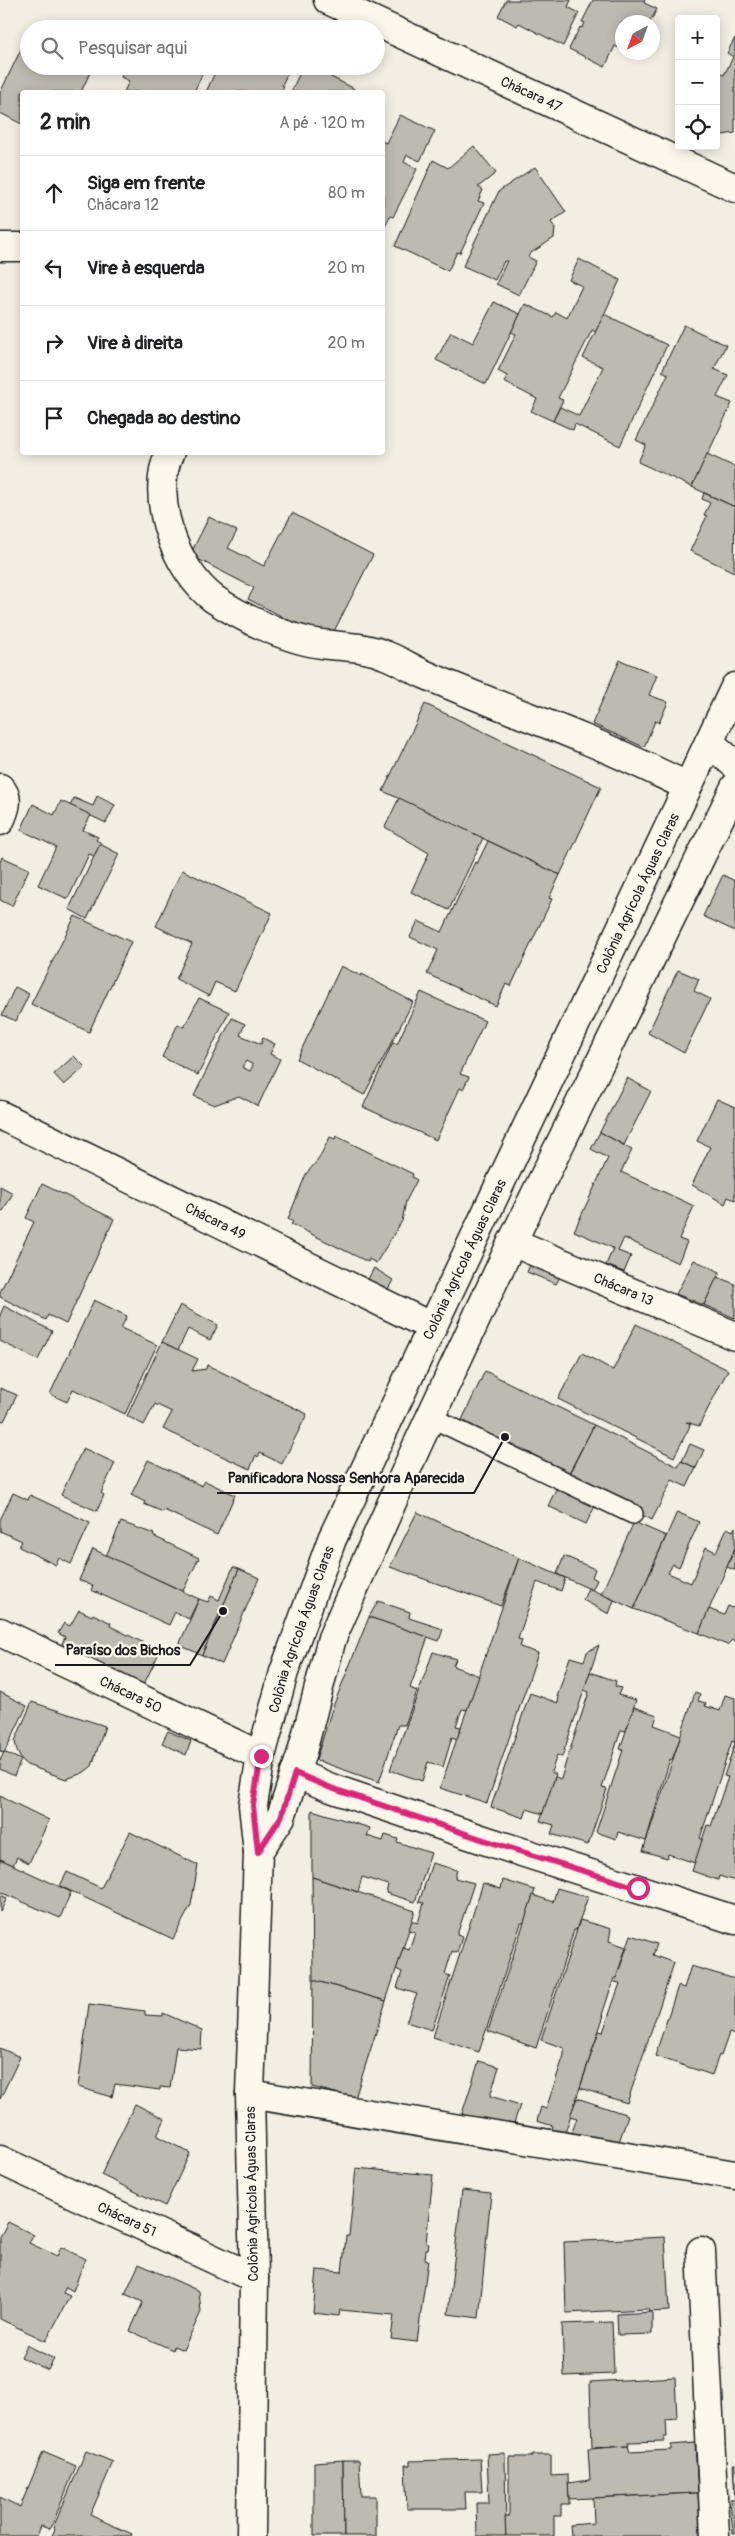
<!DOCTYPE html>
<html lang="pt">
<meta charset="utf-8">
<style>
:root{--surface:#fff;--page:#f2f2f2;--text:#202124;--muted:#757577;--line:#e0e0e0}
body{margin:0;font-family:Pangolin,sans-serif;background:var(--page);color:var(--text)}
.controls{position:absolute;right:15px;top:15px;display:grid;overflow:hidden;border-radius:5px;box-shadow:0 2px 12px #0003}
.controls button{width:45px;height:45px;display:grid;place-items:center;padding:0;border:0;border-bottom:1px solid var(--line);background:var(--surface);color:var(--text);font:25px sans-serif}
.compass{position:absolute;left:615px;top:15px;width:45px;height:45px;border-radius:50%;background:var(--surface);box-shadow:0 2px 12px #0003;rotate:221deg}
.stop{position:absolute;width:15px;height:15px;margin:-11px;border:4px solid #db2777;border-radius:50%;background:#fff}
.stop.end{background:#db2777;border-color:#fff;box-shadow:0 1px 5px #0008}
.list{margin:0;padding:0;list-style:none}
h2{display:flex;justify-content:space-between;align-items:center;height:65px;margin:0;padding:0 20px;font-size:21px}
h2 small{font-size:16px;font-weight:400;color:var(--muted)}
.list li{display:grid;grid-template-columns:32px 1fr auto;gap:15px;align-items:center;box-sizing:border-box;height:75px;padding:0 20px;border-top:1px solid var(--line)}
.list b{display:block;font-size:19px;white-space:nowrap}
.list p{margin:0;font-size:16px;white-space:nowrap;color:var(--muted)}
.list em{font-size:16px;font-style:normal;color:var(--muted)}
.icon{flex:none;width:28px;height:28px;fill:none;stroke:currentColor;stroke-width:2;stroke-linecap:round;stroke-linejoin:round}
.map{position:relative;flex:none;width:735px;height:2536px;overflow:hidden}
.search{position:absolute;background:var(--surface);box-shadow:0 2px 12px #0003;left:20px;top:20px;width:365px;height:55px;display:flex;align-items:center;gap:12px;box-sizing:border-box;padding:0 18px;border-radius:28px;color:var(--muted);font-size:19px}
.panel{position:absolute;background:var(--surface);box-shadow:0 2px 12px #0003;left:20px;top:90px;width:365px;height:365px;border-radius:5px}
.map>svg:first-child{display:block}
</style>
<div class="map">
<svg width="735" height="2536" viewBox="0 0 735 2536">
<rect width="100%" height="100%" fill="#f2eee4"/>
<filter id="ink" filterUnits="userSpaceOnUse"><feTurbulence type="fractalNoise" baseFrequency=".02" numOctaves="2"/><feDisplacementMap in="SourceGraphic" scale="10" xChannelSelector="R" yChannelSelector="G"/><feConvolveMatrix kernelMatrix="1 2 1 2 8 2 1 2 1" color-interpolation-filters="sRGB"/></filter>
<g filter="url(#ink)">
<g fill="#bdbab1" stroke="#1c1c1c" fill-rule="evenodd">
<polygon points="506,0 571,0 568,7 579,13 563,46 519,23 517,26 498,16"/>
<polygon points="593,0 645,0 644,3 657,9 650,22 622,22 622,50 615,46 605,67 569,49 580,27 582,28 585,23 582,22"/>
<polygon points="735,38 735,133 722,135 716,133 716,77 718,72 724,75 733,57 727,53"/>
<polygon points="22,47 29,50 29,66 93,66 81,92 22,92 22,124 0,113 0,93"/>
<polygon points="126,66 206,66 194,92 124,92 129,81 121,77"/>
<polygon points="218,66 276,66 288,72 282,85 284,86 282,91 285,92 206,92"/>
<polygon points="288,66 303,66 301,72"/>
<polygon points="303,66 309,66 353,88 356,92 291,92"/>
<polygon points="400,115 435,131 420,161 407,155 404,162 417,169 393,217 390,216 384,229 382,141 386,143"/>
<polygon points="474,146 496,173 478,187 483,190 478,201 484,203 460,253 457,252 448,271 395,246 433,160 448,168"/>
<polygon points="535,167 566,212 551,222 555,228 554,238 531,253 528,257 536,261 519,295 496,284 507,261 504,261 495,280 463,266 499,191"/>
<polygon points="579,259 620,280 596,332 592,330 558,398 563,400 553,421 531,411 537,399 504,382 507,376 498,371 516,334 511,332 525,304 553,317 556,312 567,318 582,286 569,280"/>
<polygon points="494,302 520,314 486,384 436,360 451,332 473,343"/>
<polygon points="604,314 667,345 620,446 575,424 573,430 553,421 560,407 579,416 603,367 583,358"/>
<polygon points="684,325 726,345 714,369 728,375 717,397 732,403 692,487 638,462 646,445 636,440 668,374 662,371"/>
<polygon points="707,454 735,467 735,507 692,487"/>
<polygon points="704,493 735,507 734,572 690,551 707,516 704,515 710,503 702,499"/>
<polygon points="292,513 373,555 329,641 248,599 254,588 190,555 209,517 237,531 228,548 264,566"/>
<polygon points="620,660 657,675 649,695 668,702 659,723 655,721 644,747 592,724"/>
<polygon points="425,704 601,787 560,875 383,791"/>
<polygon points="97,796 115,805 106,823 70,806 74,798 93,806"/>
<polygon points="399,798 483,838 449,910 411,892 429,853 385,827"/>
<polygon points="61,801 91,815 83,830 98,837 96,840 101,843 94,856 89,854 68,899 38,885 56,847 21,830 33,804 54,815"/>
<polygon points="488,841 560,875 549,898 552,899 511,986 506,984 496,1006 427,974 438,950 410,937 418,921 442,932 475,862 477,864"/>
<polygon points="100,844 119,854 87,919 69,909"/>
<polygon points="2,857 29,869 12,906 0,900 0,862"/>
<polygon points="182,870 272,913 235,991 215,982 209,996 176,979 192,944 156,926"/>
<polygon points="723,875 735,881 735,931 703,916"/>
<polygon points="75,916 131,942 89,1032 31,1004"/>
<polygon points="341,966 361,976 362,974 413,1002 364,1095 297,1059"/>
<polygon points="678,970 699,979 694,991 710,999 684,1053 648,1033"/>
<polygon points="15,987 29,994 16,1021 2,1015"/>
<polygon points="421,992 485,1021 460,1074 469,1077 463,1089 460,1088 436,1140 363,1107 393,1042 397,1044"/>
<polygon points="199,998 229,1012 198,1075 162,1057 178,1024 184,1027"/>
<path d="M232,1018L245,1024L240,1035L261,1044L263,1038L275,1044L270,1054L280,1059L258,1106L239,1096L214,1105L194,1096ZM246,1061L253,1065L250,1071L242,1067Z"/>
<polygon points="74,1056 85,1067 64,1085 54,1074"/>
<polygon points="627,1078 651,1091 624,1145 600,1132"/>
<polygon points="717,1099 735,1107 735,1200 728,1197 725,1204 692,1185 710,1147 697,1141"/>
<polygon points="600,1132 632,1150 621,1172 694,1206 679,1239 687,1242 678,1263 624,1238 618,1251 631,1256 624,1272 606,1265 613,1248 574,1231 608,1158 591,1149"/>
<polygon points="336,1136 413,1174 412,1177 417,1180 406,1201 402,1221 376,1263 369,1259 368,1262 291,1224 293,1222 288,1219 306,1174 318,1160 330,1137 335,1139"/>
<polygon points="42,1184 114,1219 66,1324 48,1315 46,1320 0,1297 0,1292 34,1222 26,1218"/>
<polygon points="0,1186 13,1193 3,1211 0,1209"/>
<polygon points="694,1260 720,1272 704,1305 676,1294"/>
<polygon points="531,1263 555,1268 560,1277 556,1284 527,1272"/>
<polygon points="374,1268 393,1280 386,1293 367,1281"/>
<polygon points="717,1277 735,1284 735,1318 704,1305"/>
<polygon points="94,1300 127,1316 121,1328 157,1345 125,1414 73,1389 67,1402 50,1394"/>
<polygon points="180,1305 218,1325 210,1340 188,1329 178,1350 162,1342"/>
<polygon points="4,1306 52,1331 38,1360 0,1341 0,1315"/>
<polygon points="636,1324 728,1370 699,1426 686,1422 690,1423 689,1428 674,1457 558,1399 582,1353 613,1370"/>
<polygon points="162,1342 198,1359 192,1371 206,1369 207,1365 307,1414 282,1464 260,1453 258,1457 256,1455 250,1469 163,1429 172,1412 155,1404 144,1425 127,1416"/>
<polygon points="485,1371 594,1425 568,1475 462,1420"/>
<polygon points="0,1388 17,1395 4,1421 0,1420"/>
<polygon points="594,1425 678,1467 681,1461 696,1468 687,1487 672,1480 652,1520 567,1478"/>
<polygon points="690,1444 704,1450 696,1468 682,1461"/>
<polygon points="83,1448 115,1463 101,1493 104,1495 97,1511 61,1495"/>
<polygon points="148,1460 202,1486 205,1481 235,1495 217,1535 164,1510 163,1512 144,1504 145,1502 131,1495"/>
<polygon points="557,1487 596,1504 586,1524 548,1506"/>
<polygon points="13,1493 28,1500 30,1495 90,1523 71,1564 59,1558 56,1565 19,1547 22,1541 0,1531 0,1520"/>
<polygon points="417,1512 519,1558 501,1606 390,1567"/>
<polygon points="677,1512 699,1522 679,1567 673,1564 668,1573 691,1583 706,1547 716,1552 727,1528 733,1531 735,1527 735,1548 699,1633 634,1609"/>
<polygon points="121,1522 154,1534 153,1536 199,1558 183,1591 106,1556"/>
<polygon points="634,1522 666,1536 634,1609 601,1594"/>
<polygon points="735,1548 735,1570 727,1567"/>
<polygon points="93,1549 199,1599 189,1619 175,1612 169,1625 91,1590 93,1586 79,1580"/>
<polygon points="564,1556 595,1569 592,1577 597,1580 592,1590 557,1574"/>
<polygon points="519,1558 565,1578 561,1591 537,1582 518,1639 522,1640 520,1647 538,1653 487,1803 440,1788"/>
<polygon points="233,1567 239,1569 202,1655 179,1645 199,1599 208,1602 211,1596 219,1600"/>
<polygon points="239,1569 259,1578 222,1664 202,1655"/>
<polygon points="588,1588 614,1600 609,1614 583,1600"/>
<polygon points="378,1601 410,1612 409,1618 443,1629 439,1641 369,1617"/>
<polygon points="728,1606 735,1609 735,1641 732,1640 727,1645 699,1633 709,1609 724,1615"/>
<polygon points="79,1610 92,1616 93,1614 111,1623 110,1626 160,1651 140,1692 61,1646 65,1637 58,1633 64,1623 70,1626"/>
<polygon points="369,1617 428,1637 410,1688 417,1691 405,1725 398,1725 379,1782 316,1760 332,1709"/>
<polygon points="599,1645 562,1757 557,1755 551,1772 556,1774 543,1814 527,1809 524,1818 491,1807 530,1693 558,1703 559,1697 557,1697 570,1657 584,1661 587,1652"/>
<polygon points="433,1652 456,1659 453,1666 479,1676 467,1710 462,1709 456,1726 461,1727 457,1739 452,1737 443,1767 428,1762 422,1781 390,1770"/>
<polygon points="590,1672 616,1681 615,1686 621,1688 618,1695 636,1700 626,1731 621,1730 602,1788 607,1789 588,1845 551,1834 554,1825 540,1821 555,1777 561,1779 565,1765 589,1692 584,1690"/>
<polygon points="0,1692 27,1706 4,1753 0,1751"/>
<polygon points="695,1692 700,1694 698,1701 706,1703 705,1706 720,1711 725,1695 735,1698 735,1742 732,1741 700,1838 703,1840 695,1863 668,1854 667,1858 643,1851"/>
<polygon points="32,1702 105,1726 92,1766 83,1773 66,1779 27,1765 22,1761 17,1751 15,1741"/>
<polygon points="634,1707 657,1715 654,1725 681,1735 672,1760 670,1759 646,1841 618,1832 616,1839 596,1832 623,1750 620,1749"/>
<polygon points="168,1731 191,1741 186,1755 162,1743"/>
<polygon points="735,1743 735,1742 735,1881 719,1876 718,1880 692,1871 707,1825 711,1826 728,1777 724,1776"/>
<polygon points="4,1752 21,1760 14,1776 0,1769 0,1761"/>
<polygon points="0,1796 49,1820 29,1863 17,1857 13,1865 0,1859"/>
<polygon points="312,1810 370,1828 367,1836 383,1841 385,1835 398,1839 397,1842 431,1853 415,1902 386,1893 388,1885 362,1877 358,1892 312,1877"/>
<polygon points="130,1832 198,1865 191,1905 173,1939 60,1886 67,1872 101,1888"/>
<polygon points="0,1859 71,1892 60,1918 0,1892"/>
<polygon points="432,1863 457,1870 455,1878 474,1883 457,1935 462,1937 457,1953 452,1951 445,1974 450,1976 432,2030 406,2022 417,1994 397,1988 402,1972 396,1969 403,1948 409,1950 415,1932 408,1930 411,1920 418,1923 424,1903 419,1902"/>
<polygon points="312,1877 415,1911 386,2001 313,1980"/>
<polygon points="503,1880 535,1890 524,1923 521,1923 479,2052 433,2037 483,1883 501,1889"/>
<polygon points="557,1888 588,1897 576,1930 574,1930 536,2048 488,2031 533,1895 553,1902"/>
<polygon points="0,1895 7,1898 0,1912"/>
<polygon points="580,1920 611,1929 609,1941 626,1947 616,1978 614,1978 602,2015 604,2015 563,2139 550,2136 553,2126 537,2121 541,2107 546,2109 564,2055 564,2048 541,2040"/>
<polygon points="631,1935 657,1944 653,1955 674,1963 627,2103 580,2088 599,2031 603,2032 620,1983 615,1982"/>
<polygon points="691,1966 735,1979 735,2035 729,2033 721,2056 719,2055 712,2075 655,2056 678,1986 684,1988"/>
<polygon points="313,1980 386,2001 355,2098 312,2087"/>
<polygon points="89,2004 145,2011 145,2015 163,2016 163,2013 202,2030 201,2049 176,2047 170,2088 160,2087 160,2090 115,2084 112,2097 78,2087"/>
<polygon points="0,2048 20,2057 0,2099"/>
<polygon points="479,2061 499,2067 490,2096 520,2105 512,2129 460,2120"/>
<polygon points="577,2098 628,2115 617,2148 570,2138 577,2118 570,2116"/>
<polygon points="135,2104 165,2119 157,2136 190,2153 165,2206 101,2175"/>
<polygon points="356,2168 433,2175 426,2243 429,2244 428,2249 426,2249 425,2259 428,2260 417,2342 391,2339 394,2315 340,2310 339,2316 313,2313 317,2270 342,2272 346,2236 349,2236"/>
<polygon points="462,2190 491,2193 479,2318 448,2314"/>
<polygon points="8,2222 34,2235 29,2243 57,2256 61,2247 85,2259 73,2291 66,2287 63,2293 70,2296 46,2341 0,2319 0,2237"/>
<polygon points="174,2224 200,2235 195,2247 169,2235"/>
<polygon points="665,2237 669,2311 649,2312 648,2309 566,2313 564,2242"/>
<polygon points="139,2264 199,2291 201,2312 183,2350 174,2346 173,2350 130,2331 143,2302 125,2294"/>
<polygon points="652,2312 652,2334 618,2335 617,2314"/>
<polygon points="612,2322 614,2374 564,2376 562,2324"/>
<polygon points="27,2345 54,2359 48,2370 21,2357"/>
<polygon points="675,2377 677,2419 666,2420 667,2437 664,2437 664,2441 628,2442 629,2446 592,2448 590,2382"/>
<polygon points="695,2443 698,2493 569,2499 568,2483 590,2480 588,2449 628,2446 630,2452 671,2450 671,2445"/>
<polygon points="86,2451 113,2462 90,2515 132,2534 131,2536 52,2536 55,2529 53,2528"/>
<polygon points="43,2452 76,2466 53,2523 49,2529 41,2526 37,2536 0,2536 0,2497 20,2507"/>
<polygon points="505,2453 506,2536 477,2536 476,2503 489,2503 487,2454"/>
<polygon points="532,2455 551,2455 551,2476 568,2475 569,2504 561,2504 561,2516 554,2516 554,2536 506,2536 505,2517 509,2517 509,2457 532,2457"/>
<polygon points="480,2459 482,2492 465,2492 466,2509 407,2509 405,2465 410,2465 410,2461"/>
<polygon points="343,2460 344,2536 314,2536 314,2462"/>
<polygon points="343,2460 359,2460 361,2496 376,2496 376,2536 344,2536"/>
<polygon points="733,2464 735,2464 735,2534 733,2534 730,2500 735,2500"/>
<polygon points="698,2493 701,2536 571,2536 570,2525 594,2523 593,2498"/>
</g>
<g fill="none" stroke-linecap="round" stroke-linejoin="round">
<defs>
<polyline id="service" points="430,1417 633,1514"/>
<g id="minor">
<path id="s1" d="M328,0L735,188"/>
<polyline points="0,247 22,247"/>
<path d="M170,452C148,497 176,571 214,599C242,618 288,640 322,644C344,647 364,646 385,655C399,660 412,669 426,675C478,698 531,717 584,739C619,753 653,770 687,786"/>
<path d="M0,788C10,798 5,810 0,821"/>
<path id="s2" d="M0,1115L432,1327"/>
<path id="s3" d="M512,1242L735,1336"/>
<path id="s4" d="M0,1632L261,1756"/>
<polyline points="295,1773 331,1788 484,1840 735,1920"/>
<polyline points="250,2094 735,2175"/>
<path id="s5" d="M0,2160L254,2278"/>
<polyline points="701,2251 715,2536"/>
</g>
<g id="secondary">
<polyline points="709,742 735,765"/>
<polyline points="258,1852 281,1817 302,1752 332,1638 416,1448 512,1242 735,787"/>
<path id="s6" d="M251,2536L254,2278L250,2094L258,1852L253,1805L261,1756L284,1672L332,1539L735,687"/>
</g>
</defs>
<use href="#service" stroke="#1c1c1c" stroke-width="22"/>
<use href="#minor" stroke="#1c1c1c" stroke-width="31"/>
<use href="#secondary" stroke="#1c1c1c" stroke-width="31"/>
<use href="#service" stroke="#fbf7ec" stroke-width="19"/>
<use href="#minor" stroke="#fbf7ec" stroke-width="28"/>
<use href="#secondary" stroke="#fbf7ec" stroke-width="28"/>
</g>
</g>
<g fill="none" stroke-linecap="round" stroke-linejoin="round" filter="url(#ink)">
<polyline stroke="#db2777" stroke-width="6" points="261,1756 253,1805 258,1852 281,1817 295,1773 331,1788 484,1840 638,1888"/>
</g>
<g text-anchor="middle" dominant-baseline="central" stroke-width="4.5" stroke-linejoin="round" paint-order="stroke">
<g font-size="14" fill="#1c1c1c" stroke="#fbf7ec">
<text stroke="none"><textPath href="#s1" startOffset="224">Chácara 47</textPath></text>
<text stroke="none"><textPath href="#s6" startOffset="1724">Colônia Agrícola Águas Claras</textPath></text>
<text stroke="none"><textPath href="#s2" startOffset="240">Chácara 49</textPath></text>
<text stroke="none"><textPath href="#s6" startOffset="1319">Colônia Agrícola Águas Claras</textPath></text>
<text stroke="none"><textPath href="#s3" startOffset="121">Chácara 13</textPath></text>
<text stroke="none"><textPath href="#s6" startOffset="914">Colônia Agrícola Águas Claras</textPath></text>
<text stroke="none"><textPath href="#s4" startOffset="145">Chácara 50</textPath></text>
<text transform="translate(252 2194) rotate(-91)">Colônia Agrícola Águas Claras</text>
<text stroke="none"><textPath href="#s5" startOffset="140">Chácara 51</textPath></text>
</g>
</g>
<path fill="none" stroke="#1c1c1c" stroke-width="2" d="M505 1437L474 1493H217M223 1611L190 1665H55"/>
<g fill="#1c1c1c" stroke="#fbf7ec" stroke-width="2">
<circle cx="505" cy="1437" r="5"/>
<circle cx="223" cy="1611" r="5"/>
</g>
<g font-size="15" text-anchor="middle" font-weight="bold" fill="#1c1c1c" stroke="#fbf7ec" stroke-width="4.5" stroke-linejoin="round" paint-order="stroke">
<text x="346" y="1483">Panificadora Nossa Senhora Aparecida</text>
<text x="123" y="1655">Paraíso dos Bichos</text>
</g>
</svg>
<div class="controls">
<button>+</button>
<button>−</button>
<button><svg class="icon" aria-label="locate" viewBox="0 0 24 24"><circle cx="12" cy="12" r="6"/><path d="M12 2v4M12 18v4M2 12h4M18 12h4"/></svg></button>
</div>
<svg class="compass" viewBox="-18 -18 36 36"><path d="M0-13l5 13h-10z" fill="#e53935"/><path d="M0 13l5-13h-10z" fill="#757577"/></svg>
<div class="stop" style="left:638px;top:1888px"></div>
<div class="stop end" style="left:261px;top:1756px"></div>
<div class="search"><svg class="icon" aria-label="search" viewBox="0 0 24 24"><circle cx="10" cy="10" r="6"/><path d="M15 15l6 6"/></svg>Pesquisar aqui</div>
<section class="panel">
<h2>2 min<small>A pé · 120 m</small></h2>
<ul class="list">
<li><svg class="icon" aria-label="ahead" viewBox="0 0 24 24"><path d="M12 20V5M6 11l6-6 6 6"/></svg><div><b>Siga em frente</b><p>Chácara 12</p></div><em>80 m</em></li>
<li><svg class="icon" aria-label="left" viewBox="0 0 24 24"><path d="M17 20v-9H6M10 6l-5 5 5 5"/></svg><div><b>Vire à esquerda</b></div><em>20 m</em></li>
<li><svg class="icon" aria-label="right" viewBox="0 0 24 24"><path d="M7 20v-9h11M14 6l5 5-5 5"/></svg><div><b>Vire à direita</b></div><em>20 m</em></li>
<li><svg class="icon" aria-label="arrive" viewBox="0 0 24 24"><path d="M6 21V4h12l-3 4 3 4H6"/></svg><div><b>Chegada ao destino</b></div></li>
</ul>
</section>
</div>
